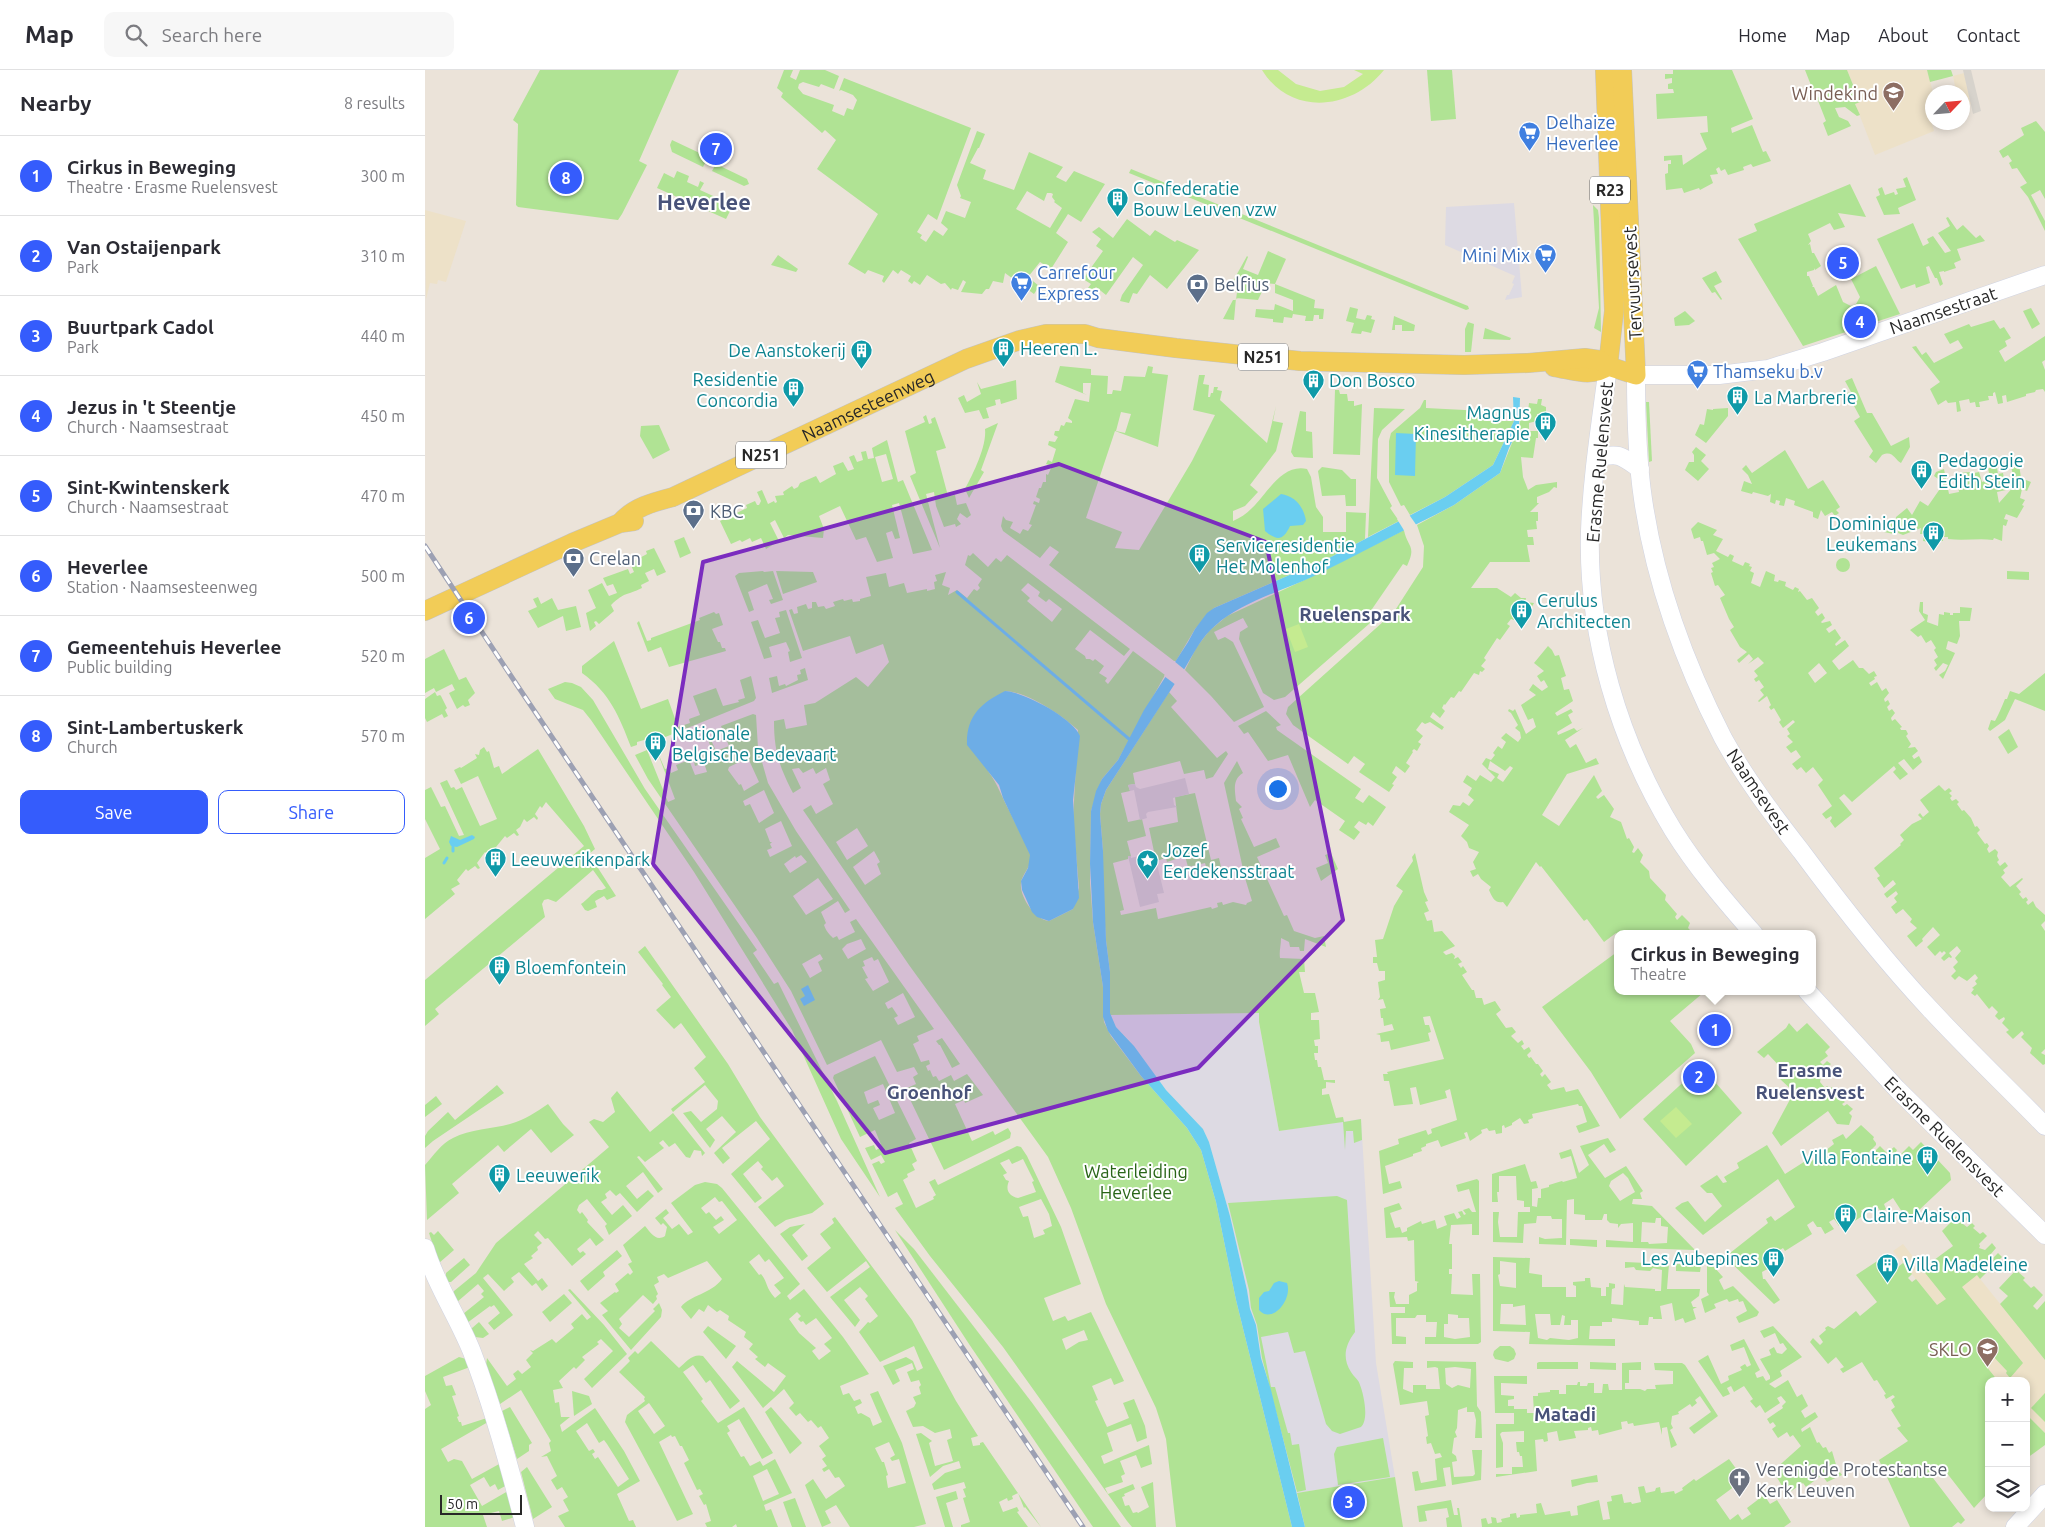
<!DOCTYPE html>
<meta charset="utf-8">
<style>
:root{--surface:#fff;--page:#f7f7f7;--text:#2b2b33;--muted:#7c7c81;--line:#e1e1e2;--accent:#355cfc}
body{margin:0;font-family:Ubuntu,sans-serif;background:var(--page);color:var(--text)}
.controls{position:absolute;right:15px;bottom:15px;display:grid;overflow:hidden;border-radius:10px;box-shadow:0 2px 8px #0003}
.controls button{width:45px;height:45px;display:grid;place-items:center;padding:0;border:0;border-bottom:1px solid var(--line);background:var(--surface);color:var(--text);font:25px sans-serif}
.compass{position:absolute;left:1500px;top:15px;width:45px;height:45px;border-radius:50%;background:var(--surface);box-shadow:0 2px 8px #0003;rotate:64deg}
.scale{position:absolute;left:15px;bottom:12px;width:82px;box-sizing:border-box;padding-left:5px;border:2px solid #282828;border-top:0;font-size:14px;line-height:18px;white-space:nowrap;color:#282828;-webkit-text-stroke:4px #fff;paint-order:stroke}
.you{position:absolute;left:852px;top:718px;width:18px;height:18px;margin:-12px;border:4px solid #fff;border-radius:50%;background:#1a73e8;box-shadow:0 0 0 8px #1a73e833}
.badge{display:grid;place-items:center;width:32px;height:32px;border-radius:50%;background:var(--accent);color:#fff;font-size:16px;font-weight:700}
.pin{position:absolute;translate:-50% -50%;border:2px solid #fff;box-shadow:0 1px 5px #0006}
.popup{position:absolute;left:1189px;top:860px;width:202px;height:65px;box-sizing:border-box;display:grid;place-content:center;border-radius:10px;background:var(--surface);filter:drop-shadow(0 1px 4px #0005);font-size:16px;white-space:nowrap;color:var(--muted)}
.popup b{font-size:19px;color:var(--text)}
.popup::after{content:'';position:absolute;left:50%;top:100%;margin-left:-10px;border:10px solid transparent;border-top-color:var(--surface)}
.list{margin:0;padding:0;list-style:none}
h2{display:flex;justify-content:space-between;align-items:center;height:65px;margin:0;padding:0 20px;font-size:21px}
h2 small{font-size:16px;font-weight:400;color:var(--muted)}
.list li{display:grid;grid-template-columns:32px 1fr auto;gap:15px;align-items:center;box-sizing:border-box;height:80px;padding:0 20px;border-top:1px solid var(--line)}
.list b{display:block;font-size:19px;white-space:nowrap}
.list p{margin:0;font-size:16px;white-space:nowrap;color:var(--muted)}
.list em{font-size:16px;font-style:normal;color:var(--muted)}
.actions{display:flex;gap:10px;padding:15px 20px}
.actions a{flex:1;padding:11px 0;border:1px solid var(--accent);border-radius:10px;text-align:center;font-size:18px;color:var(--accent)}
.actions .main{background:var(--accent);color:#fff}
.icon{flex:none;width:28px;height:28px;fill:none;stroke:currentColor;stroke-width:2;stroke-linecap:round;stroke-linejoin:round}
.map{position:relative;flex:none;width:1620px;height:1457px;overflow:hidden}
header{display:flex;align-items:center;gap:30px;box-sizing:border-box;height:70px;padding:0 25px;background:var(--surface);border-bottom:1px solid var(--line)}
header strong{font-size:24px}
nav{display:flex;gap:28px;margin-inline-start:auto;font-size:18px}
.search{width:350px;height:45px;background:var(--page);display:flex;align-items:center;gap:12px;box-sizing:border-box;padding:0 18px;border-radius:10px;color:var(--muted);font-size:19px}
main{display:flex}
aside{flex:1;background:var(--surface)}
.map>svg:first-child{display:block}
</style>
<header>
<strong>Map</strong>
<div class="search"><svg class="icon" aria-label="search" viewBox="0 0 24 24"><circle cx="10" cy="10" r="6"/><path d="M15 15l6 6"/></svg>Search here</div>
<nav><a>Home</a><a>Map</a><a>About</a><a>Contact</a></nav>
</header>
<main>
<aside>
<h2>Nearby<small>8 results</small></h2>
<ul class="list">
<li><span class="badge">1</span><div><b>Cirkus in Beweging</b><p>Theatre · Erasme Ruelensvest</p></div><em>300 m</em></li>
<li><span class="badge">2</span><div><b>Van Ostaijenpark</b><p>Park</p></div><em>310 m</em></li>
<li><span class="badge">3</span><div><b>Buurtpark Cadol</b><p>Park</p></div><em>440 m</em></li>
<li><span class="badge">4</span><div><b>Jezus in 't Steentje</b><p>Church · Naamsestraat</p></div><em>450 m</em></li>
<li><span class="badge">5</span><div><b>Sint-Kwintenskerk</b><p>Church · Naamsestraat</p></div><em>470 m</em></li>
<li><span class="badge">6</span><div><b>Heverlee</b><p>Station · Naamsesteenweg</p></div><em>500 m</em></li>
<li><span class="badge">7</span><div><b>Gemeentehuis Heverlee</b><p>Public building</p></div><em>520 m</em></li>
<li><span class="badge">8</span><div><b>Sint-Lambertuskerk</b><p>Church</p></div><em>570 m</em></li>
</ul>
<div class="actions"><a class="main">Save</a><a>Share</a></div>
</aside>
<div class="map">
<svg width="1620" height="1457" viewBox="0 0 1620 1457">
<rect width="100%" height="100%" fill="#ebe3d9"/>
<g fill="#dddae3">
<polygon points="1089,133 1097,227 1080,230 1082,225 1084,225 1089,214 1087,213 1090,206 1020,175 1021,137"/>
<polygon points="834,943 834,952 854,1061 936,1049 951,1293 970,1407 872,1423 846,1320 836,1288 831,1255 825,1239 822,1220 805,1146 784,1072 778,1059 741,1020 704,970 691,957 685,945"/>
</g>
<g fill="#ede1c8">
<polygon points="1422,0 1502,0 1508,22 1507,34 1502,36 1509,61 1450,85 1430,33 1435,31"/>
<polygon points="1539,3 1546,34 1538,36 1538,22 1522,22 1521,18 1530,16 1528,6"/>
<polygon points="0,140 41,151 21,212 13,210 12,214 5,213 1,229"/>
<polygon points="1478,1174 1521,1228 1552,1205 1620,1290 1620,1363 1601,1344 1601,1311 1564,1311 1564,1358 1454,1390 1539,1337 1537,1266 1468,1181"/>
</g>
<g fill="#b0e394" fill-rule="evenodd">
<polygon points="115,0 254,0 214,91 222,95 197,144 193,150 93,137 91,135 93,54 88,50"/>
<path d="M359,0H368L365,7L371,10L375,0H400L414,6L409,19L396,14L394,17L378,12L374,14L373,18L378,24L409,35L407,41L419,46L422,38L428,40L432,30L428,25L416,20L414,21L419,8L546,58L512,150L503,144L492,162L497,165L495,168L501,172L509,160L518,166L523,159L516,153L521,141L540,148L546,132L535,128L536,126L532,115L552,61L560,64L554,78H553L545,93L561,100L558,109L589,120L604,82L638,97L631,107L641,112L649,101L680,114L656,152L643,144L631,163L643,172L626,199L615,192L603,207L614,216L609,224L580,203L578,213L568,211L564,219H561L557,224L536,222L541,212L538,210L533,220L527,218L526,220L520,213L516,214L502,205L495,215L489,211L487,214L483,211L486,206L476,200L473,204L468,200L459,213L457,211L459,206L443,200L440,204L423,194L453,144L392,99L411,70L400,60L397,63L356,27L358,23L352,18ZM602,121L619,131L622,123H626L628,124L627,127L630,131L629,132L637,138L625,158L591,139Z"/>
<polygon points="1002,0 1027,0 1031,49 1006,51"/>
<polygon points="1248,0 1307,0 1328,49 1306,58 1307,63 1327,55 1338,82 1341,81 1346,91 1328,97 1326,94 1318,97 1319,100 1303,105 1300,99 1296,101 1294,97 1291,99 1293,104 1285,105 1288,113 1275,120 1274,118 1259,123 1257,118 1241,120 1240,104 1243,103 1243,94 1246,94 1246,90 1239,91 1239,86 1257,85 1258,95 1282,79 1275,63 1283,62 1282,46 1232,49 1231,24 1249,23 1248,19 1243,19 1243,14 1247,13 1247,8 1240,9 1240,4 1248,4"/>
<polygon points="1380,0 1422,0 1435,32 1430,34 1435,45 1432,46 1420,37 1410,38 1414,47 1423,51 1426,56 1403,66 1398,53 1401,51 1392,28 1407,21 1405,17 1389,23"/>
<polygon points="1502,0 1526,0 1528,6 1505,12"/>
<polygon points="1611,51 1620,62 1620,129 1615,120 1606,125 1620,151 1620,161 1603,127 1595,117 1602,113 1592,98 1587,99 1584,93 1587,91 1583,85 1578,88 1574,81 1599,65 1596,58"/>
<polygon points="247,70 283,87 278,97 247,82 245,75"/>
<polygon points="291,94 322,109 324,114 319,116 287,101"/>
<polygon points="706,99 1043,236 1044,239 1041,240 704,103"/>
<polygon points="252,101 264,106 262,112 273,117 275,111 279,113 275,120 308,135 301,149 232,118 239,103 249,108"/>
<polygon points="1482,107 1491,130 1473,138 1475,144 1459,145 1451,127 1455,125 1453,119 1457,117 1460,125 1469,122 1470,125 1473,124 1471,119 1481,117 1478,109"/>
<polygon points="1425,114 1441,147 1413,143 1420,157 1409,160 1405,153 1383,164 1386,171 1383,175 1385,174 1387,183 1389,183 1396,196 1390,200 1389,198 1389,200 1382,202 1382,206 1384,206 1388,216 1387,217 1389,217 1393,226 1411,215 1418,232 1426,236 1431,234 1435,227 1426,209 1451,196 1475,244 1441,255 1434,243 1431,244 1429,249 1433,258 1378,276 1313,169 1332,161 1329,154"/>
<polygon points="1168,135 1173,140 1174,148 1176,262 1169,258 1174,238"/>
<polygon points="1523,147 1532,160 1538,155 1551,168 1555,165 1560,171 1532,179 1536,190 1529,193 1531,198 1519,202 1519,201 1514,202 1518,214 1515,216 1512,208 1510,208 1504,196 1501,197 1505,213 1491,218 1490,214 1476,219 1452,169 1488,153 1498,176 1504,173 1502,169 1508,166 1520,183 1526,181 1513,163 1525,156 1521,148"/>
<polygon points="702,149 725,166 730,160 750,172 752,170 774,180 742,219 725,205 712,224 708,223 704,233 695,231 697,225 718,195 708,187 681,225 671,217 667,221 663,218 666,214 658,209 678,181 671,176 676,169 667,162 674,157 688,168"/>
<polygon points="843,181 861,189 850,214 890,230 889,238 899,239 898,249 894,249 894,245 889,245 888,251 880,251 881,246 868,244 867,248 859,247 858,253 848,252 848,249 830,247 831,239 849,240 850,234 868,241 868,230 850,223 850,214 841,213 833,230 811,228 809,250 798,249 808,230 811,230 812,222 802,222 822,186 823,187 818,199 833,205"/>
<polygon points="353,185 373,199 371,202 346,195"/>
<polygon points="1291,201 1297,212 1289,216 1297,229 1296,230 1290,222 1287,223 1277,208"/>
<polygon points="925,237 933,239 931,248 940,250 942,245 947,246 946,249 950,250 946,263 937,261 936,264 926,263 929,253 921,251"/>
<polygon points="1606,238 1615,254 1607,259 1598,241"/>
<polygon points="1260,241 1270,251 1264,255 1250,256 1249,248"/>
<polygon points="969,246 990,255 989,261 977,261 977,255 970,255 970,260 967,260"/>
<polygon points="1569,250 1575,259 1579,257 1586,268 1580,271 1582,276 1574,281 1580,292 1620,266 1620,290 1617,292 1620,300 1620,322 1618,319 1611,320 1610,322 1601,324 1601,326 1582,332 1581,325 1577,326 1578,333 1573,334 1570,322 1568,323 1568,326 1563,326 1564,330 1554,332 1555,337 1551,337 1550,332 1545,333 1544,329 1534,331 1536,341 1532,342 1531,332 1523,333 1521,330 1513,335 1505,319 1515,312 1487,277 1491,276 1497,285 1501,282 1509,293 1538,278 1533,270 1525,274 1519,264 1544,254 1546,257"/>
<polygon points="1043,252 1049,254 1046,282 1040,282 1040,259"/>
<polygon points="1060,258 1086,268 1085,270 1058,269"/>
<path d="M635,296L666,299V305L683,306L682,324H687L688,320L696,321L699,306L720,307L723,296L728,297L727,303L743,305L733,377L690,361L661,448L697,462L690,478L714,480L767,391L790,345L768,340L774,305H780L778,314L784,315L783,327H785L786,323H788L789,317H793L792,320L797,321L795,330L842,373L851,336L848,351L858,353L851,381L825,415L833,422L820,436L808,441V451C815,448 821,444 827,438C842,424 857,393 882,399L886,407L891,437L898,447V462H921V442L941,443L940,469L906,487L789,538L770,559L751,591H749L624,495L634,482L625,476L615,488L578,461L576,456L578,446L581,450L588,452L585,458L595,464L598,459L603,461L607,455L604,454L611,435L608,434L609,431L614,433L615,429L611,427L614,418H616L618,412H621V404L623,405L627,396L621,394L623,390L627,392L631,379L623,375L624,371L630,372L633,367L629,365L630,361H634L636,355L639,356L641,352L647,353V351L643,348L650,329L664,332L666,313H658V323L662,325L630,312ZM696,342L706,344L700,363L691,361Z"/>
<path d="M1427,308L1442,343H1447L1466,376L1484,367L1485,377L1476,393C1469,389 1468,380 1457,385L1451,393L1444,387L1448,381L1429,351L1435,347L1422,323L1426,322L1420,311Z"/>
<polygon points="591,310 592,329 576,334 575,329 570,330 571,335 561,338 564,348 558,349 554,340 540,343 533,328 539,325 542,332 556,324 552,312 556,319"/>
<polygon points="910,320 914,320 915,324 922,324 923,331 929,331 929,336 937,334 935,385 908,384"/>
<polygon points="1113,329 1117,329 1116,335 1121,337 1121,344 1112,344 1112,351 1104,353 1104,361 1113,361 1113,368 1111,368 1108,388 1096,387 1098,407 1103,420 1111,415 1132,412 1132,418 1129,417 1124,422 1112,427 1112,433 1114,433 1105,442 1113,442 1113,451 1111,451 1112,459 1102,460 1103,467 1108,467 1109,475 1102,475 1105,492 1065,492 1046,518 1072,518 1086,527 1090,523 1096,528 1101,528 1100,532 1109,533 1105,540 1101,538 1098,542 1093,539 1091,541 1094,543 1089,550 1086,549 1082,554 1085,556 1075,570 1072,568 1059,588 1061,590 1056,596 1060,599 1057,602 1055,601 1054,605 1049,603 1036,622 1034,621 1029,628 1026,627 1020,635 1019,634 1017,638 1020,641 1015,648 1008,642 1005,647 1019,657 1017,660 1005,652 1000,654 997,652 991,660 998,666 993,672 996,674 992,681 989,679 987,681 988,682 981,693 985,696 980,703 971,696 967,703 972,707 967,714 969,715 964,722 934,702 940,694 929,686 923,694 868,655 861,644 863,637 969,542 998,497 999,476 992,455 1029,435 1075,403 1095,353 1096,338 1098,338 1098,341 1103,342 1104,333 1112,334"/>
<polygon points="999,330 1001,330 1001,338 1059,341 1059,351 1089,351 1068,395 1020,427 985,445 979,435 976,436 964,412 964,371 966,363 995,338"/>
<polygon points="1221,332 1224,332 1227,391 1224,392"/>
<polygon points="949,338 980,339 957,360 953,369 952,408 967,436 965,438 974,451 943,467"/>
<polygon points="1303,338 1303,346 1281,373 1270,365 1275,354 1279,355 1282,339 1288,340 1288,339"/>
<polygon points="875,341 881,342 881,361 887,362 888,388 869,387 866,382"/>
<polygon points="501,345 504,354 507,353 506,349 510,347 521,378 511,381 523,426 530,425 532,435 541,433 546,445 542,448 535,443 532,449 536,454 531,457 530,454 519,457 511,436 509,422 501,424 515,478 485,406 491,403 480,361 500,352 498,347"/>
<path d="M573,353L556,400L559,402L544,428L540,419C548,404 562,376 560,359Z"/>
<polygon points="234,355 245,380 228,389 215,366 216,356"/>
<path d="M462,370L473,412L478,410L507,480L488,484L474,433L467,435L475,468L470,469L467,461L461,463L468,488L452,492L441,467L431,470L415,436L394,446L399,459L398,468L363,465L359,468L350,450L345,453L354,471L341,479L336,468L327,472L325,468L317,472L315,470L306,474L295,451L322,438L321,435L330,431L332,435H334L336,431L332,422L337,420L343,434L349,431L350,433L352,432L350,426L359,425L358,422L367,416L369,419L373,417L375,413L391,406L395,413L411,404L408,396L418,392L423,401L429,399L424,387L429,385L432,392L438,390L436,382L441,381L443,389L449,388L447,378ZM461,384L468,409L457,412L450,387Z"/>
<polygon points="1271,377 1281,385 1276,391 1284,399 1273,411 1260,400 1264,392 1269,392 1269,385 1267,382"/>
<polygon points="1360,380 1383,419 1398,410 1415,437 1411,440 1414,443 1410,446 1407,442 1400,446 1396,440 1393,449 1388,447 1388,442 1369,435 1370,431 1361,428 1359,436 1354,435 1355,431 1351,430 1350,434 1345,432 1346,424 1343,426 1328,422 1327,424 1316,421 1319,411 1327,414 1323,405 1317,399 1321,395 1327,403"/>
<path d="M1594,394L1596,408L1606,412L1602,421L1597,419L1595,428L1600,430L1597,435L1599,436L1592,448L1581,444L1579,449L1583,450L1581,456L1578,455L1577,471L1569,468L1568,470C1554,468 1539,471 1523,469V467H1518V471H1510L1511,464H1506L1505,472L1498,471L1499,464H1495L1496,458L1478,465L1473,463L1474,457L1470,456L1469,464L1459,462L1460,456L1466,451L1470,453L1471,447L1482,438L1487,445L1495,431L1503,436L1519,413L1509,406L1511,402L1519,399L1524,424L1534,422L1532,410L1536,409L1535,403L1545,402L1547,409L1550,408L1549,403L1554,402L1557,412L1560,411L1559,405L1564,403L1563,398H1572L1573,404L1578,403L1581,420L1572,422L1574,433L1590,415L1586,396Z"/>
<polygon points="897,397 917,400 926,409 931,409 931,436 921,436 920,425 897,426 893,401"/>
<path d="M1273,452L1292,460L1288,465L1298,469L1291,481L1303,487L1305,484L1309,486L1307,491L1318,496L1320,492L1325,494L1324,496L1327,497L1325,501L1329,503L1326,513L1335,517L1341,501L1350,505L1349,511L1353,512L1354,510L1361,512L1360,516L1368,520L1370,517L1374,519L1373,522L1375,521L1382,530L1387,528L1394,538L1390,542L1393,546L1397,543L1400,548L1396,552L1397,553L1405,551L1407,555L1401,559L1404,563L1410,559L1416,568L1410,574L1411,576L1420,570L1424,576L1407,591L1414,600L1428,590L1434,598H1438L1444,604L1449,601L1452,606L1449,607L1450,609L1444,613L1446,616L1452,612L1457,621L1461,618L1464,623L1459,629L1460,632L1463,630L1465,634L1462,637L1464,641L1467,639L1470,643L1466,648L1467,651L1470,649L1477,657L1475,658L1476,660H1481L1483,664L1481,666L1486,674L1483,678L1490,677L1493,681L1487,686L1489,689L1494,686L1497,692L1488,700L1479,689L1473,693L1483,704L1475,710L1468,702L1471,699L1469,696L1427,732L1419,724L1414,728L1427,744L1410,758L1405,751L1407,748L1406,746L1401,749L1397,744L1407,736L1393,715L1398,710L1388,697L1381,703L1376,697L1372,700L1367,694L1376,687L1371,680L1366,683L1361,677L1368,672L1362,666L1365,664L1362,659L1370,652L1368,650L1358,658L1354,652L1356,650L1349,638L1346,640L1344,637L1346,635L1342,626L1334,632L1333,631L1339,625L1335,620L1339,617L1334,610L1331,612L1329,609L1333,606L1329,601L1339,593L1333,587L1323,594L1328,589L1324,584L1314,593L1312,590L1322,582L1315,577L1305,560L1309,557L1304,549L1295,528L1300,525L1293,515L1290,516L1286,503L1288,502L1286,498L1289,497L1287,493L1295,489L1289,483L1282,485L1278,471H1276L1275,467L1269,469L1266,459ZM1394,593L1402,603L1390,613L1383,603Z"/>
<path d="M979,460C982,477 992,475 982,496L978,494L945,542L952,547L860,627L849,630L838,623L814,569L815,562L823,557L818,548L789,562L793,570L800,567L808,572L839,637L809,652L786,626L760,600L771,578L784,561L802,546L888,506Z"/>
<polygon points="259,467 266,483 255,488 249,471"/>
<path d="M229,478L241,502L232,506L229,499L220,503L224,511L216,515L217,518C201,526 201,521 186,535L189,541L174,554L171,551L169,552L171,556L165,561L161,543L171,538L163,520L177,513L184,526L192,523L188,514L182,516L178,508L203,499L205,504L209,502L205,493L222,484L221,481Z"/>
<path d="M548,483L563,497L571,488L576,492L582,485L705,579L699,586L665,560L650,579L660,586L661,589H665L668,591L670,589L679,596L674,603L682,608L680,611L683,614L708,581L740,605L693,690L677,709L666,741L665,812L668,852L678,917V940L679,952L686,966L716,1006L762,1058L776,1080L791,1132L811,1230L867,1457H751L741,1369L731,1338L681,1234L646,1138L623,1087L484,895L378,740L386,735L391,744L408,734L398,714L405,710L401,698L391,704L388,698L378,703L374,698L367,699L376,718L368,723C354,696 349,681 349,651L359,649L361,659L382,655L379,635L390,633L431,607L443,617L464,592L458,574L431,584L425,566L378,581L364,540L367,539L369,544L373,543L372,537L381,534L383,539L387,538V532H391L393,537L399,536L401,539L410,536L408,532L418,529L419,531L427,529L428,532L435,531V529L446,526L441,507L461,503L464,517L479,513L482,523L502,519V521L510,519L509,512L512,511L510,505L521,502L517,515L525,518L523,525L532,520L542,528L549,519L552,521L555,518L553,515L557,509L540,495L543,485L545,486ZM603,513L615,522L613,526L621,532L624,529L637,539L627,552L602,531L605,528L596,520ZM580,621C603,622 636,645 653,660L648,749L654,818L648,839L624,851C610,850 594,826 596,813C597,803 609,795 605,784C600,770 591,756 585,742C577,728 573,714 563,701ZM432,758L443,776L422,790L411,772ZM449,781L455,792L452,794L456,804L440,815L428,797Z"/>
<circle cx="1418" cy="495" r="7"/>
<polygon points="338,501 339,502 348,501 358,530 346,534 344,530 348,529 342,514 323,522 329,540 324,542 310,506 314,503"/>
<polygon points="351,501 388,502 392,512 358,524"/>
<polygon points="1582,501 1604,502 1604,510 1582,509"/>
<polygon points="113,527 116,534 127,528 133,540 151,536 156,557 141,561 138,546 113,558 103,541 112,537 108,529"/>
<polygon points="1495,532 1498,532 1498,543 1503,545 1502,552 1513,556 1514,544 1519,545 1519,542 1525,543 1525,545 1528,545 1528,543 1535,543 1535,537 1547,538 1545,551 1534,551 1535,566 1532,574 1523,571 1521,579 1530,583 1518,609 1514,605 1520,601 1523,595 1518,593 1511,601 1509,598 1512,595 1509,590 1513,587 1509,580 1511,578 1506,570 1501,573 1496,565 1493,567 1485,560 1500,550 1494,541"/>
<polygon points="361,540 377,588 365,592 363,582 365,581 361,572 344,577 347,587 339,589 326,552 333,550 340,568 355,563 350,548 355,547 354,542"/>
<polygon points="289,542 291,544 294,543 298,555 287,559 293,572 295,572 297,578 300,578 301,581 244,597 236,577 223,582 212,553 214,551 222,571 226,570 226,568 275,550 274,548"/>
<path d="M189,571L216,639L243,629L253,657L265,653L264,649L275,645L268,626L291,618L298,636L314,632L313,630L320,628L315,610L326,606L331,628L329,631L228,672L226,668L212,672V675L206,677C194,646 185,623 157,603V596Z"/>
<path d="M1123,576L1127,580L1130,586L1134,585L1141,606L1136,608L1139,620L1144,619L1148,631L1130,643L1132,646L1146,639L1148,642L1143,645L1147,653L1132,662L1133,665L1149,658L1152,661L1158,658L1140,670L1145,678L1151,674L1161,693L1171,688L1174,694L1142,704L1117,745L1134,756L1169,705L1177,721L1171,727L1173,729L1179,725L1189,739L1185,747L1196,752L1202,769L1204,768L1209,777L1207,782L1209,783L1213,778L1218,785L1215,792L1224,801L1225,808L1241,825L1240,830L1252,844L1250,847L1252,850L1257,845L1265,853L1263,858L1269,864L1192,865L1191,863L1179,872L1162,849L1159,851L1116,796L1115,797L1111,792L1082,837L1078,832C1070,834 1067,827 1064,820L1066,817L1056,809L1053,804L1048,807L1045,801L1051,799L1048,792L1054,782L1044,778L1042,772L1036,766L1044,755L1024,742L1028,735L1035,736L1038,732L1044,736L1049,730L1043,725L1047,718L1038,712L1042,705L1051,711L1055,705L1066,712L1070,707L1057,694L1061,688L1066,690L1070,685L1068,683L1073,676L1077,679L1081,672L1076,668L1081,663L1093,672L1096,668L1095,662L1090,658L1093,655L1086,643L1083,641L1084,639L1088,641L1090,639L1101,664L1111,657L1108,648L1103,650L1096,635L1111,625L1104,620L1108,614L1117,621L1123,617L1119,610L1116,612L1112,606L1119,601L1109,593ZM1065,691L1080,701L1085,696L1088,698L1078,712L1072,708L1074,704L1063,699Z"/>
<polygon points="19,579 34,610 41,607 50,623 43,630 45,635 40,637 38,635 32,639 24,623 30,620 27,614 11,622 9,618 0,623 0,589"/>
<polygon points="380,598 383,610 347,623 344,608 352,606 354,616 360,614 361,616 373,610 372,605 376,604 375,600"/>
<path d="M1620,603V641L1590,629L1580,650L1565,661L1563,659L1566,650L1570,651C1574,644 1577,636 1580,629H1582L1585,621L1594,624Z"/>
<polygon points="140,612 147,613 156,617 168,630 220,719 332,880 328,883 349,914 353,912 412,1031 455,1127 416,1069 367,960 269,802 166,650 158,640 130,629 123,619"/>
<polygon points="10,622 12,626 15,625 16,626 22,638 20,640 23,646 19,648 17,644 2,652 0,648 0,629"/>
<path d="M744,622L752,631L746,637L792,688L801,681L803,684L788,707L781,709L779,700L759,704L755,691L708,703L710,714L703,715L705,721L696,723L703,752L717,749L721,766L702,771L706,786H703V789L688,793L699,840L695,841L696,845L731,838L733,849L786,837L787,839L793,837L792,833L797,832L798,835L808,832L821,835L822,833L827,831L820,808L799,713L812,691L818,703C807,710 810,720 811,731L817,737L814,739L818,748L816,749L829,777L851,768L855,777L832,787L859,846L862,845L869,861L890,868L899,866L901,877L880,869L879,881H875L874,877H865L864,872L856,868C856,876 854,881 855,888L879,889L880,902H874L879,923H890L894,942L886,943V950H894L895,969L889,970L890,976H893V983H889L890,990H892L893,997H896L899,1010H910V1013L901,1012V1018L897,1019V1025L904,1024L911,1048L918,1047L919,1052L936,1049L937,1070L929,1073L928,1061H921L920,1080L918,1052L854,1061L834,952V943L685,945V902L681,870L678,826V781L675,744L676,734L681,720Z"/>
<polygon points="841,641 856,655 851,657 852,660 936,719 930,728 938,733 944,725 961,737 948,756 943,752 941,755 934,751 929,757 935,762 929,770 914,760 920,751 890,730 885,737 863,685 843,691 823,662 819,664 813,656"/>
<path d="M328,644L331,645L333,678L343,713L371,761L425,840L420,843L413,831L396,842L401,853L399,855C401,861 404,864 408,868L412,866L414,870L430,862L425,852L431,849L509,959L492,966L494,971L488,974L496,992L504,990L505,994L501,996L503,1001L505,1000L508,1007L511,1006L514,1011L526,1005L529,1011L542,1004L558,1025L540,1033L539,1030L530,1034L547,1071L568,1061L570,1065L583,1058L586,1063L585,1068L519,1100L480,1019L491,1014L488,1007L493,1004L489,997L472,1002L456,970L402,995L366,921L332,868L223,709L210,685L222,680L243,732L250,729L232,681L240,699L244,698L246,703L253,700L251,695L264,690L270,705L282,702L279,693L270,696L267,684L273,682L275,684L280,685L287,680L280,662L282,661L291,681L304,676L296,656ZM323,688L334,712L319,721L316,714L314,715L303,700L304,697ZM339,720L349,743L334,753L325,734L320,736L318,731ZM356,751L367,776L345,787L342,780L347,778L345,774L347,772H345L340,759ZM376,785L382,792L365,803L359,794L370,786L371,788ZM393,808L408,829L381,845L368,826ZM436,869L441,879L423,889L417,879L422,874ZM395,884L398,889L393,892L397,901L385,908L377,894ZM447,887L449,891L453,889L464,912L448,921L440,909L443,908L437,897L440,896L438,891ZM478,923L490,947L473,955L469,948L473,946L467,937L463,939L460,933Z"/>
<polygon points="1584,659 1593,677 1583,684 1573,667"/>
<path d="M59,677L62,682L64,681L69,698L74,696L77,704L113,679L159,756L170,779L164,784L191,826L182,830L179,826L170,831L172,837L163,841L160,840L156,834C163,829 166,824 173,820H177L181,818L168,800L131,832L123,829L119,830L117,834L120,847L10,939L14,944L0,956V910L159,776L121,732L117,738L115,736L110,744L113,748L112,750L109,747L102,752L99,749L95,757L91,760L94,765L92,766L89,763L82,768L80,766L71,777L74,781L73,783L70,779L63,785L60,782L52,793L55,798L53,799L50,796L43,801L41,799L32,810L35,814L26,819L30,824L0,849V788L15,779L0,749V720L6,717L16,737L20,736L34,766L39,765L15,713L22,710L26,718L29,717L31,720L37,717L55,756L72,749L53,706L36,714L29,700L35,697L36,698L52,688L50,684L54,685L55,680Z"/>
<polygon points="1514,715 1520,721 1524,718 1527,721 1524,723 1527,726 1525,728 1527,731 1531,729 1534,732 1532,734 1537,741 1539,740 1546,748 1550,757 1552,756 1555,760 1552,763 1560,774 1562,773 1564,776 1562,779 1564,783 1570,779 1573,782 1572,786 1574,790 1572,792 1575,796 1580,792 1583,796 1578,800 1580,803 1576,807 1585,817 1597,808 1598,809 1591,816 1596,822 1594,824 1598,829 1601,827 1603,830 1601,832 1603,835 1608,831 1611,837 1620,845 1620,851 1616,855 1620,861 1620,979 1616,983 1620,985 1620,994 1618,995 1605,983 1607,978 1596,967 1599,964 1597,961 1588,969 1581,962 1584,960 1577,953 1580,949 1579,947 1574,950 1570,946 1573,942 1567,936 1564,939 1552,924 1550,926 1546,923 1549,919 1547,918 1552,914 1550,911 1553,908 1550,904 1542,911 1534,906 1530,910 1526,906 1531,901 1528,897 1533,892 1530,888 1536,881 1532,876 1524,883 1527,887 1526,888 1524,887 1519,891 1516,888 1521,883 1519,881 1517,883 1515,881 1510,886 1502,877 1515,865 1508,857 1497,869 1498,871 1491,877 1482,866 1492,858 1485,852 1487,849 1478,839 1471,844 1466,837 1472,832 1469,828 1473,824 1471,821 1462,828 1459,824 1471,814 1468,810 1459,818 1452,808 1455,806 1449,798 1476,775 1475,774 1479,770 1475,765 1487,754 1497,749 1493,745 1495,743 1498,747 1504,742 1495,730"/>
<polygon points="770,723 786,790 794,788 796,797 782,800 780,793 763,797 760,786 742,792 741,788 731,791 724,758 753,752 750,727"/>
<polygon points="906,783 913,799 896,811 891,798 903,793 900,785"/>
<polygon points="990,783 999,822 1003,831 1000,832 1004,841 999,843 1002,851 1007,850 1009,862 1017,861 1030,876 1018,882 1021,885 1027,883 1030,886 1029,889 1033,887 1037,892 1033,894 1036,898 1038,896 1042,902 1037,905 1047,920 1049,920 1051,928 1057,928 1059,935 1070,931 1076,940 1071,944 1081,958 1087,957 1091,962 1086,966 1093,973 1097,970 1099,974 1096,976 1099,980 1104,977 1106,981 1102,985 1104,988 1106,987 1111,994 1113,994 1118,1001 1115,1004 1117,1007 1120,1004 1126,1012 1122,1015 1126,1020 1139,1017 1141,1022 1153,1019 1175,1056 1154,1063 1151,1056 1162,1052 1157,1036 1154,1036 1153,1034 1107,1044 1108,1048 1103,1050 1104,1053 1099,1054 1095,1048 1087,1053 1087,1055 1080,1058 1079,1055 1077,1056 1077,1063 1071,1064 1070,1060 1064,1061 1062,1058 1056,1060 1057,1063 1045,1071 1042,1062 1039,1063 1041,1068 1016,1077 1013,1070 1001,1074 1001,1076 996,1078 997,1081 988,1084 988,1086 960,1096 964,1114 975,1111 977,1118 958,1124 954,1081 974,1074 973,1069 1001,1060 1003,1065 1007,1063 1006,1059 1032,1050 1025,1019 1020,1021 1022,1028 995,1035 991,1017 985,1018 988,1034 969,1036 964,1011 959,1011 958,1004 963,1004 962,1002 1019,989 1005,946 998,947 1000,955 1004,955 1006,962 1003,963 1005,971 966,980 964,971 956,972 955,965 951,964 969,960 967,954 959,956 958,948 956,948 955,939 961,938 958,929 953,930 955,927 953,912 960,910 960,901 954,901 952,893 948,893 948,887 952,887 950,870 958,869 969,836 978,821 971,816 988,791 987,787"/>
<polygon points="220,876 303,994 335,1047 399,1134 387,1143 361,1150 350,1157 333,1137 359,1116 352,1107 347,1111 336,1099 338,1097 333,1091 318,1104 337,1128 330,1133 306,1104 345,1069 331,1051 297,1078 305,1088 298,1094 289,1083 311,1062 297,1046 281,1059 290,1070 285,1078 258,1043 266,1041 276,1052 292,1039 293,1031 280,1015 248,1042 246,1039 280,1012 269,998 281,987 256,953 249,959 231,940 246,927 237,915 238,914 213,882"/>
<polygon points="1192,882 1192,921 1297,921 1286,931 1278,923 1245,951 1266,974 1270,983 1195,1049 1166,1002 1117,937"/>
<polygon points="1364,953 1372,962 1382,953 1405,977 1400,982 1403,986 1395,992 1398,995 1402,991 1406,994 1397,1002 1395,1012 1400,1018 1402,1016 1405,1019 1406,1017 1413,1022 1413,1026 1420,1032 1417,1034 1419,1036 1422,1034 1428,1039 1424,1043 1427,1046 1424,1055 1412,1054 1403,1041 1356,1076 1347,1063 1369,1022 1355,1009 1361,1003 1343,984 1339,988 1332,982 1361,958"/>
<polygon points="517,968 535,994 527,998 515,975 514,975 511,971"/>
<path d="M450,986L491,1069L484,1073L492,1091L487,1094L490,1100L482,1104L483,1107L478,1110L491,1138L509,1129L508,1127L511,1125L504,1112L510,1109L513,1115L592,1076L596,1077L602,1086L636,1157L656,1214L619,1228L628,1251L640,1246L643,1251L666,1242L699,1311L689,1315L686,1308L667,1316L673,1330L670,1331L682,1357L704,1348L698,1333L709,1329L720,1356L722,1368L712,1372L706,1354L682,1363L688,1381L676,1386L679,1394L724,1375L727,1394L716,1398L711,1385L695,1391L700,1404L696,1406L698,1412L680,1418L683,1424L708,1414L710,1419L699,1424L700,1426L697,1427L700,1436L704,1435L708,1443L712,1442L713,1443L724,1437L716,1417L728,1412L731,1457H707L702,1451L578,1277L505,1186L470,1138L478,1134L472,1122L463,1127L447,1094L454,1091L456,1094L460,1092L456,1085L446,1090L440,1078L449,1075L451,1080L457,1077L450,1060L435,1067L408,1008L409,1005ZM458,1014L470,1043L454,1050L448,1038L455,1035L453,1030L443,1034L439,1022ZM584,1089L587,1094L598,1089L609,1111L607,1112L611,1122L593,1128C584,1126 580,1120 584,1111L581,1110L578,1105L582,1103L575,1093ZM616,1129L624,1144L627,1156L618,1160L620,1164L609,1168L603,1146L598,1147L594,1137ZM659,1260L663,1270L654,1272L641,1280L637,1269Z"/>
<polygon points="1276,996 1317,1043 1261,1096 1218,1049"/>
<polygon points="72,1015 79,1023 8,1071 0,1078 0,1066 3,1061 23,1042 30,1050"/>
<polygon points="192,1021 225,1062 248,1043 280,1083 277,1086 276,1081 269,1080 265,1088 261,1087 250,1073 244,1077 238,1070 234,1073 239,1078 220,1092 214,1086 212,1087 238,1119 233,1123 218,1102 201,1116 212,1129 223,1120 229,1126 212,1142 195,1123 191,1126 185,1120 180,1124 182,1128 176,1132 187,1145 198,1135 207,1146 184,1165 180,1156 182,1154 162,1129 154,1135 152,1140 155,1144 157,1142 163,1150 162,1152 179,1170 171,1176 165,1168 152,1179 155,1183 158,1181 161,1184 147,1196 123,1168 120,1169 113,1161 109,1165 117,1173 112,1177 113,1180 106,1186 108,1188 99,1194 113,1211 117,1208 123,1216 117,1221 111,1213 107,1216 94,1202 86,1208 89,1212 79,1221 63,1204 58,1208 88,1245 69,1260 63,1253 75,1243 69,1235 66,1237 65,1236 42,1253 38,1244 59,1227 56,1224 59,1221 53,1214 32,1232 28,1223 29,1221 51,1203 71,1173 184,1077 164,1052 169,1049 178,1052 190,1042 186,1028"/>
<polygon points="11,1026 17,1034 0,1047 0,1035"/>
<path d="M123,1034L138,1054L149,1065L126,1083L106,1059L79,1082L73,1075L27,1114L34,1123L2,1150L0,1095C8,1086 17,1073 28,1068C45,1059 67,1059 85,1054C100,1050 111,1042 123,1034Z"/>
<polygon points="1436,1055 1449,1067 1448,1069 1451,1073 1451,1075 1442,1084 1444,1087 1455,1076 1462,1083 1469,1077 1472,1080 1467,1089 1469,1091 1484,1076 1488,1080 1496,1072 1525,1103 1526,1110 1493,1141 1481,1148 1468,1128 1459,1134 1461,1139 1456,1142 1452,1136 1442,1142 1440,1139 1436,1140 1439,1145 1428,1152 1427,1150 1414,1156 1409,1149 1404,1152 1409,1159 1400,1164 1396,1157 1392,1157 1388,1151 1382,1155 1387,1164 1360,1181 1358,1178 1349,1184 1353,1192 1347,1194 1348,1196 1337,1202 1338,1209 1340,1209 1355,1230 1349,1234 1300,1187 1343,1153 1341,1149 1346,1146 1350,1151 1370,1137 1353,1109 1278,1165 1250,1138 1257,1133 1263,1131 1280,1152 1297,1136 1287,1123 1282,1123 1275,1116 1292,1105 1298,1113 1302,1112 1299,1107 1314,1098 1312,1093 1342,1075 1360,1104 1382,1090 1384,1093 1409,1074 1407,1070 1418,1064 1421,1069"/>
<path d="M1183,1068L1191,1080L1185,1083L1179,1074L1163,1085L1180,1108L1201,1096L1218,1121L1215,1123L1217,1129H1208L1207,1134L1227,1136L1270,1180L1181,1177V1170L1208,1172V1153L1196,1154L1193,1158V1154L1185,1153L1182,1150V1144H1179L1177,1150H1160V1145L1149,1144V1129L1142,1130L1141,1175L1114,1174V1167L1120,1169L1137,1168V1149H1127L1126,1146H1112L1111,1153L1099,1154L1098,1173L1068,1172V1142H1074L1073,1152L1075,1167H1092L1093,1142H1105V1137H1099V1131L1092,1130L1091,1106H1074V1122H1072L1073,1132H1067V1104L1100,1094L1106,1112L1111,1111L1113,1118L1107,1119V1136L1112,1137L1113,1128H1116V1119L1124,1117V1115L1137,1111L1138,1112L1152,1108L1146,1086L1136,1089L1134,1083L1146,1079L1154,1103L1164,1095L1155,1076ZM1198,1103L1203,1108L1210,1122L1195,1131L1184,1116L1186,1111ZM1231,1148H1236V1156L1243,1157L1242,1173L1224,1174L1223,1172H1216L1217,1152L1230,1153Z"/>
<path d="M1052,1109L1054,1111V1165H1047V1154L1026,1155L1024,1174H1027V1199H1024V1204H1027L1026,1224L1048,1225L1047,1204H1055L1056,1272L1053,1274H1000V1267H1011L1012,1252H1001V1245H992L990,1248H971V1266L981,1267V1274H967L966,1243H980V1237H965L964,1222H970L969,1227L971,1234H984V1225L992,1221V1213L994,1212L990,1211L989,1170L983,1171L982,1167L961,1168L959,1138L974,1133L977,1139L965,1143L970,1158L975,1157L977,1163L982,1161V1158L996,1151L997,1154L1010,1150L1012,1159L1022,1155L1019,1146L1029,1143L1032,1149L1036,1147L1033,1142L1037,1141L1039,1145L1041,1144L1038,1140L1044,1138L1047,1142H1051L1044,1119L1033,1122L1031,1115ZM1023,1244L1033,1245V1248H1044L1045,1267L1030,1269L1019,1267V1254H1023Z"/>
<path d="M280,1112L292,1114L297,1118L375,1214L362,1226L365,1230L379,1219L418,1267L444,1304L415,1316L418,1325L424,1323L429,1331L435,1329L437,1333L430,1337L433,1344L436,1343L445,1348L448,1356L457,1352L445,1324L453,1321L477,1373L501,1454L489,1457H425L411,1435L400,1441L406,1453L397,1457L380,1415L388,1409L401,1429L420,1416L414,1407L410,1408L404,1399L399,1402L397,1399L402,1396L397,1389L401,1386L394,1376L404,1368L396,1356L393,1358L386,1350L383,1352L375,1343L371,1346L364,1338L369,1333L359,1319L338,1338L307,1297L312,1291L349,1322L361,1306L343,1293L340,1297L330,1289L333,1287L324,1279L328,1274L319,1267L321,1262L303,1250L304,1246L295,1240L292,1242L283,1235L279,1242L274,1239L266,1249L256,1237C265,1225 286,1224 297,1209L282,1191L243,1208L239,1204L232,1207L234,1212L229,1215L233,1224L231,1226L232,1229L228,1234L218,1225L194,1249L197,1254L194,1258L204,1267L230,1241L228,1239L234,1233L237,1240L236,1247L206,1280L177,1245L183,1241L175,1233L190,1222L191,1223L194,1221L190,1214L203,1203L205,1205L208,1202L203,1194L207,1192L198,1175L220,1156C226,1163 231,1172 240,1166L242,1157L238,1153L236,1155L230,1148L241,1139L244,1143L238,1148L247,1159L254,1154L263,1165L268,1162L246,1133L270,1115ZM290,1127L294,1132L297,1131L312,1150L294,1164L288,1157L299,1150L296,1146L291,1150L284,1142L281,1144L276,1138ZM334,1184L340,1192L344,1189L359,1208L349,1215L356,1223L350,1228C340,1217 343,1212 336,1204L334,1205L324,1192ZM372,1242L376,1246L373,1249L376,1252L378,1251L381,1255L391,1248L407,1268L399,1274L406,1281L394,1290L387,1281L391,1278L374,1263L364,1249ZM464,1372L470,1385L465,1388L467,1391L474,1389L481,1413L463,1418L461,1406L463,1405L459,1392H457L450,1378Z"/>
<path d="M912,1126L922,1130L930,1262C920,1275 917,1288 926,1302C929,1307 934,1310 935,1315C939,1325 944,1350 936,1357L915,1364L907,1361L901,1354L880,1281L869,1283L863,1262L836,1267L846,1317H850L863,1363H865L867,1375L874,1374L881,1420L872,1422L837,1288L832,1255L826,1238L824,1220L803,1133Z"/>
<polygon points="1536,1142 1543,1149 1538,1154 1542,1157 1547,1153 1550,1156 1548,1158 1555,1164 1558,1162 1562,1166 1554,1174 1555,1176 1554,1178 1560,1180 1567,1173 1571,1178 1565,1185 1568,1188 1573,1183 1577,1187 1555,1209 1552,1205 1537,1217 1598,1293 1585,1308 1581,1303 1582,1301 1566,1284 1557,1291 1573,1311 1564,1311 1564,1428 1561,1425 1549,1438 1518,1398 1508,1408 1540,1450 1536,1454 1533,1452 1527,1457 1485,1457 1454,1390 1483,1371 1472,1358 1476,1356 1466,1340 1470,1337 1466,1330 1470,1327 1468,1325 1461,1329 1459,1325 1461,1324 1452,1310 1449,1311 1437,1292 1418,1303 1415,1299 1419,1297 1411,1287 1403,1294 1385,1272 1388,1268 1395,1275 1398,1272 1394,1266 1401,1260 1400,1258 1403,1256 1409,1259 1431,1241 1435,1246 1452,1232 1431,1205 1463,1184 1473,1197 1478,1193 1487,1204 1483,1208 1487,1212 1491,1209 1512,1235 1521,1229 1497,1199 1528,1176 1517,1161"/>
<polygon points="410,1147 487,1250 531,1331 553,1366 546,1368 548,1376 555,1375 555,1373 558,1372 616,1457 600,1437 599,1438 593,1423 587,1426 588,1429 583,1431 582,1428 574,1432 578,1442 592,1437 594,1441 592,1442 603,1457 536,1457 536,1455 545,1452 538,1428 541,1427 538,1419 541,1418 539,1412 509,1420 507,1414 520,1403 536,1398 534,1391 518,1396 505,1407 491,1364 496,1363 507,1371 504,1373 510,1396 528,1391 522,1370 527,1368 525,1359 510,1363 498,1356 488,1357 481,1341 489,1337 491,1333 488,1327 496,1324 494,1317 496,1315 494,1310 486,1312 482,1302 489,1299 487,1293 470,1300 475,1311 468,1315 458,1296 481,1287 488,1291 492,1301 498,1298 489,1276 455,1292 434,1262 443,1252 445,1253 453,1246 440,1229 443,1226 435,1217 419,1230 435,1250 430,1257 405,1227 445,1197 441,1191 402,1222 382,1198 406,1178 395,1164 409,1153 407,1149"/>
<polygon points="380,1154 367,1165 383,1186 377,1191 355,1164 365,1157"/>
<polygon points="470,1160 489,1179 556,1266 608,1334 696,1457 668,1457 544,1274"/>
<polygon points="13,1161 29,1180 14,1193 4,1163 6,1162 9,1165"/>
<polygon points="1145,1169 1172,1170 1172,1177 1145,1175"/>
<polygon points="192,1180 197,1186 178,1202 180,1206 163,1221 155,1211"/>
<path d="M1068,1187L1105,1188L1104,1203L1117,1205V1217H1141V1227H1151V1216L1148,1215V1212L1160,1211V1197V1208H1165L1166,1217L1176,1218V1226H1181V1217H1184V1213L1190,1214V1218L1187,1219L1186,1234L1198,1235L1199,1214L1200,1217L1230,1219V1221H1236L1237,1200L1228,1198L1225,1201L1211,1200L1209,1197L1200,1198V1192L1244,1194L1242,1219H1275L1274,1226L1266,1232L1268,1237H1272L1268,1239L1271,1249L1260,1253L1258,1248L1250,1251L1247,1233L1235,1236L1237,1249H1228V1247H1224L1223,1255H1214V1251L1187,1248V1252H1177V1256H1165L1164,1269H1190V1276L1104,1274L1105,1262L1068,1261ZM1075,1191L1091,1193V1218L1075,1216L1073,1205L1075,1204ZM1076,1234H1088V1237L1100,1235L1101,1255L1075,1254ZM1110,1244H1125L1126,1255H1135L1137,1245L1140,1246L1139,1255H1146V1250H1153V1268L1144,1270L1125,1268L1122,1270L1113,1268Z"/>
<polygon points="39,1188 45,1195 26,1212 23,1212 21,1207 21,1203"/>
<polygon points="1251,1194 1276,1195 1275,1202 1251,1201"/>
<polygon points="1282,1195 1288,1196 1298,1207 1294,1210 1299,1220 1308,1216 1334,1242 1332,1246 1314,1253 1311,1247 1322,1241 1318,1231 1314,1232 1313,1229 1304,1232 1302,1229 1289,1234 1291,1238 1280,1243 1276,1229 1284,1225 1282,1222"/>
<polygon points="1591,1200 1600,1208 1598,1210 1606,1218 1609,1216 1618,1225 1608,1236 1612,1240 1620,1231 1620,1290 1575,1234 1583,1226 1574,1218"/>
<path d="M145,1219L179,1255L202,1284L167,1318L159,1309L188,1281L176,1269L172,1272L174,1274L157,1287L160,1290L151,1299L149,1297L134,1311L138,1318L128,1320L130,1333L134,1332L136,1347H145L135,1355L137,1362L170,1338L199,1381L215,1411L192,1424L204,1451L208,1450L211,1457H140L133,1446L144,1441L138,1430L143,1427L137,1417L132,1420L126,1410L132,1406L122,1386L116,1387L126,1381L124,1373L126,1371L96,1320L75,1334L61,1295L62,1288L82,1316L91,1309L88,1304L93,1300L97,1304L106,1297L101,1290L108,1283L105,1280L108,1281L127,1269L131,1273L149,1258L146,1254L157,1244L162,1250L166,1247L143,1220ZM162,1353L174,1373L179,1370L182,1374L204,1409L193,1417L173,1387L170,1389L167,1384L170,1382L168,1379L164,1381L151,1361Z"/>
<polygon points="139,1224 147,1233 125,1252 117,1242"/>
<polygon points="54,1252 64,1264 58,1268 50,1267 46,1259"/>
<polygon points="283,1256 311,1276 301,1289 278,1262"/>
<polygon points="1348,1256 1377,1287 1355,1301 1357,1306 1344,1314 1350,1318 1363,1310 1372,1327 1377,1324 1383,1336 1376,1341 1380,1348 1390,1342 1393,1347 1376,1359 1377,1362 1385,1357 1392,1373 1394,1372 1398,1378 1401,1377 1404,1383 1407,1381 1412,1398 1417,1405 1402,1412 1397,1405 1381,1417 1378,1413 1362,1424 1348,1401 1376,1376 1368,1365 1365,1367 1362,1362 1353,1368 1347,1359 1351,1356 1348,1352 1345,1354 1342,1349 1358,1338 1357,1336 1361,1332 1356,1326 1352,1328 1355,1333 1340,1343 1335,1335 1331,1338 1325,1331 1328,1329 1319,1316 1309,1322 1306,1316 1302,1318 1305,1324 1298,1327 1273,1291 1283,1285 1296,1314 1304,1310 1303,1306 1317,1300 1315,1297 1320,1294 1322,1297 1326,1295 1319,1277 1307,1281 1305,1275 1319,1269 1335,1300 1330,1303 1332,1308 1338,1306 1341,1311 1345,1309 1345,1306 1335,1289 1346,1285 1344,1280 1349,1277 1352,1283 1357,1284 1362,1279 1358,1273 1355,1274 1350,1263 1339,1268 1335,1261"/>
<path d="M226,1271L254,1298C261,1292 268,1283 278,1286L315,1331L305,1339L285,1310L281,1313L268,1295L258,1302L278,1329L276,1331L293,1353L319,1337L348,1383L337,1389L314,1349L302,1356L305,1361L302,1363L316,1387L319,1386L325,1396L335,1391L338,1396L350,1389L367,1423L339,1435L341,1441L346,1439L353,1457H312L311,1454L307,1457H282L280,1453L286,1451L281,1434L279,1435L274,1426L278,1424L275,1419L272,1420L259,1393L264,1390L257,1376H255L250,1366L247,1367L246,1365L234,1372L268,1444L252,1451L235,1417L200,1352L202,1345L220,1331L219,1329L220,1327L194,1302L205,1291L203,1288L210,1281L213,1284ZM224,1333L240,1356L229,1364L213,1341ZM342,1399L354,1424L338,1431L328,1406Z"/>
<polygon points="1075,1276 1085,1276 1089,1279 1091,1284 1089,1289 1083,1292 1070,1289 1068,1285 1069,1281"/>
<polygon points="34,1287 41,1289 45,1297 18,1307 21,1316 27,1315 31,1325 27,1326 34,1346 32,1347 34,1352 36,1352 37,1356 62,1348 63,1352 16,1379 23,1392 29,1389 37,1391 47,1409 76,1393 82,1415 73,1420 70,1414 65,1417 59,1407 45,1415 57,1436 83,1421 90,1447 77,1451 74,1441 58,1445 62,1457 0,1457 0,1339 6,1335 0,1321 0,1306"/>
<path d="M970,1291L988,1292V1298H979L978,1319L988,1323V1315H1001V1319H1015L1013,1298L1010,1297L1002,1298V1291L1051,1292L1052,1336L1056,1342L1057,1368H1050L1051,1350L1049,1342H1042V1337L1033,1340L1032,1358L1030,1362L1032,1367L1029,1368L1027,1383L1031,1386L1032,1391L1027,1392L1029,1407L1048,1406L1050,1404L1047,1380H1057L1056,1410L1027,1415L1025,1397L1018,1398L1021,1416L990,1421L987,1402L993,1401L996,1413L1012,1410L1010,1389L1017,1387L1015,1383L1010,1384L1006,1373L1002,1374L1001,1367L1003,1366L1000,1346L1004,1345L1002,1331L975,1335L968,1294ZM1030,1297L1046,1299L1045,1318L1033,1315L1027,1318L1021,1314L1020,1298Z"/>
<polygon points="1114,1292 1153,1292 1153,1299 1112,1299 1112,1293"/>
<polygon points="1165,1292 1191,1293 1191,1300 1165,1299"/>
<polygon points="1216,1292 1216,1300 1204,1300 1204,1313 1200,1313 1200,1319 1215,1319 1220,1321 1222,1319 1231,1319 1230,1315 1248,1314 1248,1301 1230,1300 1229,1293 1257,1293 1260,1295 1293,1346 1269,1364 1264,1358 1286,1342 1275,1326 1270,1330 1272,1333 1267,1337 1265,1334 1253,1342 1254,1344 1247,1346 1246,1354 1248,1358 1245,1360 1252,1375 1246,1378 1242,1357 1237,1358 1237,1365 1234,1352 1209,1356 1208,1353 1203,1354 1202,1351 1196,1352 1197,1359 1174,1365 1173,1360 1167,1361 1166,1357 1163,1358 1163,1360 1149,1361 1151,1368 1134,1371 1132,1361 1122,1363 1123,1371 1119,1372 1118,1369 1110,1370 1112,1401 1071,1407 1071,1404 1087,1404 1087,1397 1098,1397 1097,1386 1095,1386 1094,1382 1092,1382 1091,1372 1099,1372 1099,1361 1077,1362 1075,1364 1078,1373 1078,1397 1071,1398 1071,1354 1089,1354 1089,1343 1070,1343 1069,1306 1102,1306 1102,1314 1076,1313 1076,1325 1089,1326 1089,1329 1083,1330 1083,1336 1089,1336 1089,1339 1102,1339 1102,1343 1109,1343 1108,1326 1113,1326 1113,1323 1125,1322 1125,1320 1134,1320 1134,1324 1141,1324 1141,1315 1152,1315 1153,1312 1155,1312 1155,1316 1162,1316 1163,1313 1169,1313 1169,1323 1177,1323 1178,1314 1183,1314 1184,1320 1197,1320 1197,1293"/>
<polygon points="147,1321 164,1326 167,1334 149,1346"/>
<polygon points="1620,1323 1620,1352 1606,1338"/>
<polygon points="85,1337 107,1373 104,1375 104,1381 92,1389 77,1341"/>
<polygon points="346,1337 377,1373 365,1384 340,1342"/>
<polygon points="1601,1344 1620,1363 1620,1375 1602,1388 1605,1392 1601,1395 1601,1380 1603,1379 1601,1376"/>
<polygon points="958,1368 965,1407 913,1415 909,1384 912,1377"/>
<polygon points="1304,1389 1315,1404 1321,1400 1325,1405 1291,1430 1305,1450 1313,1444 1317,1450 1326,1444 1322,1438 1339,1425 1345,1434 1352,1430 1366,1452 1359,1457 1057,1457 1056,1449 1061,1448 1063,1454 1067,1453 1066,1447 1071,1448 1072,1453 1077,1452 1076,1449 1085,1447 1085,1444 1091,1443 1092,1448 1095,1447 1095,1445 1112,1443 1111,1434 1116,1433 1120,1445 1145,1441 1146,1446 1153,1445 1152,1436 1174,1430 1178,1450 1185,1449 1182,1432 1187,1431 1186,1426 1197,1424 1199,1433 1206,1432 1207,1434 1216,1432 1213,1417 1219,1416 1221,1423 1230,1421 1231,1418 1235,1417 1236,1423 1249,1421 1250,1424 1258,1420 1257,1418 1269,1409 1271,1411"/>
<polygon points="102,1397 127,1437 108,1449 96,1402"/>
<polygon points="1172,1405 1173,1412 1162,1413 1147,1417 1146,1410"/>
<polygon points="970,1407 978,1457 880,1457 872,1423"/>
<polygon points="531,1421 533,1429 521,1433 528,1457 520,1457 511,1427"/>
<polygon points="370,1428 381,1457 367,1457 358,1432"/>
<polygon points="1026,1430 1029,1445 1033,1445 1032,1438 1034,1438 1037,1457 1022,1457 1021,1448 1024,1447 1022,1438 1000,1441 1002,1451 994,1452 992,1436"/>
</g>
<g fill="#c5eb90">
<path d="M837,0H853L871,14L895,21L919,17L938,4L929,0H959C927,40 866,47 837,0Z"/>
<polygon points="874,554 883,577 870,582 861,559"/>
<polygon points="1251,1037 1267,1054 1251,1068 1235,1051"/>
</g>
<g fill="#d7d3cc">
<polygon points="1538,0 1546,0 1556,41 1548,44"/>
<polygon points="760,708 764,724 748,728 749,735 752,737 723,742 721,744 722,748 715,750 709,720 705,721 703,715 710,714 711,717 715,719"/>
<polygon points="729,782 739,823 732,824 734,832 715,837 703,786 706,786 706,788"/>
</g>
<g fill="#6acef0">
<path d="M1088,327L1095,328L1094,358L1084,378L1075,403L1029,435L1010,445C969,465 928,487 887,507C858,520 814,534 791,555C777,566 769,583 760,598L681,720L676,734L675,744L678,781L681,870L685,902V943L691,957L709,976L741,1020L778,1059L784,1072L805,1146L822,1220L825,1239L831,1255L836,1288L846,1320L880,1457H867L811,1230L791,1132L776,1080L762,1058L716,1006L683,961L678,947V917L668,852L665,794L666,741L671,721L677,709L693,690L719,640L763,572L770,559L782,543L789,538L906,487L1020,427L1068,395L1089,351Z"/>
<polygon points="971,363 991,364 990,406 970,405"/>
<path d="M856,424C870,426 879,437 881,451L878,455L865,456C858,471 852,471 840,461L838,439Z"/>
<path d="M580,621C599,622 648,648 655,666L648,730L654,828L648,839L624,851L612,847L607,842L597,820L596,811L603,798L605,785L578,728L574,715L542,675C541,646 556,633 580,621Z"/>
<polygon points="47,765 50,767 49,769 32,777 26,776 24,772 26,766 35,770"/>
<polygon points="383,915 390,930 379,936 375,929 380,926 376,919"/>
<path d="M854,1211L862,1213C868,1229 847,1255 834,1240V1228L839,1222L844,1221L849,1213Z"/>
</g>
<g fill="#ebe3d9">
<polygon points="983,443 992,456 980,462 972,449"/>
<polygon points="749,591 760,600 751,615 739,606"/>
</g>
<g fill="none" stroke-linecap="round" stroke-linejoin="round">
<g stroke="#6acef0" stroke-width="3">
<polyline points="532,522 704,669"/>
<polyline points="28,781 28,777"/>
<polyline points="19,793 22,788"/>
</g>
<defs>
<g id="secondary">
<path d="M1620,205L1398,282L1343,299L1294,305H1211C1211,346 1212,389 1218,429C1230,512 1260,594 1298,668C1320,708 1348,745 1376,781C1416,835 1459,890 1505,939C1542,979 1582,1017 1620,1056"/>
<path d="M1183,296C1176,351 1167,406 1165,461C1162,565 1194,671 1248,760C1271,797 1300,831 1329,864"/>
<path d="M1172,388C1194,382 1197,386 1215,399"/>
<polyline points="1382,921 1472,1019 1620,1165"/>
<path d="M0,1178C11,1215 33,1247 47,1282C69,1339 85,1398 100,1457"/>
<polyline points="1590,1457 1620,1424"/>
</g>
<g id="primary">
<polyline points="1180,0 1189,241 1183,296"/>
<path d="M1129,297C1148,300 1167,308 1183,296"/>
<path id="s1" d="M196,452C209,437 229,432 248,427L541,289L595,270L621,264H660L673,268L751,278L875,291L1039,295L1103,293L1160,288L1174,290L1183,296L1211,305L1197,0"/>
<polyline points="0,541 147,473 195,453 209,451"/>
</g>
</defs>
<use href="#secondary" stroke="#cfd3e2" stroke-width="19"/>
<use href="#primary" stroke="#c3c3c3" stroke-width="20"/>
<use href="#secondary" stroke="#fff" stroke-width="18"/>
<use href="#primary" stroke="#f2cc57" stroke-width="19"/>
<defs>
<polyline id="rail" points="0,476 92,615 658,1457"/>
</defs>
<use href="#rail" stroke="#9ca0b3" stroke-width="5"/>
<use href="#rail" stroke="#fff" stroke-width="3" stroke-dasharray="9" stroke-linecap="butt"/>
</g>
<path fill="#7b2cbf" fill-opacity="0.2" stroke="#7b2cbf" stroke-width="4" stroke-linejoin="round" d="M634,394L841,472L918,850L773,998L460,1083L228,794L278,492Z"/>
<defs>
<symbol id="school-pin" viewBox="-11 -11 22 30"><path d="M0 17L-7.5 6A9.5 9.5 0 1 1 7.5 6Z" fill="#8d6e63" stroke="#fff"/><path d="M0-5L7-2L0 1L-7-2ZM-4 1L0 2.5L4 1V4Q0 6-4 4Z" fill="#fff"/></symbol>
<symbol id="supermarket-pin" viewBox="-11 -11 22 30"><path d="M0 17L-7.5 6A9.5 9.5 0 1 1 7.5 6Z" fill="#3f7fe0" stroke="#fff"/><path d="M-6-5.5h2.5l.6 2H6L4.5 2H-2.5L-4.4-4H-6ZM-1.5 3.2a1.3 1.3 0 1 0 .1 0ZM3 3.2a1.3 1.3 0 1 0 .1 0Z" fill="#fff"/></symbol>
<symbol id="building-pin" viewBox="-11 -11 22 30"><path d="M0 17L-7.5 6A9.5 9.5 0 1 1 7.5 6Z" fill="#0f9aa8" stroke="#fff"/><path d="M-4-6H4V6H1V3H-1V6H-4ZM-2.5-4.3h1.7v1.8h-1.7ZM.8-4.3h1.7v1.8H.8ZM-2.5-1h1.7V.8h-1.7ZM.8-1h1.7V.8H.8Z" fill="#fff"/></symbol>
<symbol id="bank-pin" viewBox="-11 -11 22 30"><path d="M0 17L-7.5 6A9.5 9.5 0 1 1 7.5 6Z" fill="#5c6f8a" stroke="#fff"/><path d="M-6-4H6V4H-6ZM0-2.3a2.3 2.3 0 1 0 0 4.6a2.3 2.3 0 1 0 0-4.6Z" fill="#fff"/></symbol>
<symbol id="sight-pin" viewBox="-11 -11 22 30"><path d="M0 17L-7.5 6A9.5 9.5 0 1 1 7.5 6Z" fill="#0f9aa8" stroke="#fff"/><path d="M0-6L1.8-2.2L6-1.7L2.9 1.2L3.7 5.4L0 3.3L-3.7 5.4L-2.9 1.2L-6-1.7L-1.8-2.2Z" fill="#fff"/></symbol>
<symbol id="church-pin" viewBox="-11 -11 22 30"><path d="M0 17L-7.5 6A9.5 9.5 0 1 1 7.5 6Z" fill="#6b7280" stroke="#fff"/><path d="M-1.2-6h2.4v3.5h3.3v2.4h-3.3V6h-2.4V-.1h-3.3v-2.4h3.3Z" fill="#fff"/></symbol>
</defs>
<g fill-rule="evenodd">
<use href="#school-pin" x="1456" y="10" width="25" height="34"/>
<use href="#supermarket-pin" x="1092" y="50" width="25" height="34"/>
<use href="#building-pin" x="680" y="116" width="25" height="34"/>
<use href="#supermarket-pin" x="1108" y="172" width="25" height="34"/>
<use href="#supermarket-pin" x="584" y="200" width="25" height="34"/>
<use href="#bank-pin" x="760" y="202" width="25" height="34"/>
<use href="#building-pin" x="566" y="266" width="25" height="34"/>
<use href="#building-pin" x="424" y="268" width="25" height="34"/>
<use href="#supermarket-pin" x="1260" y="288" width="25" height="34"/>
<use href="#building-pin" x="876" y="298" width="25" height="34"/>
<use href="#building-pin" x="356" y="306" width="25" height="34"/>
<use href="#building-pin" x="1300" y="314" width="25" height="34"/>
<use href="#building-pin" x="1108" y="340" width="25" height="34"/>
<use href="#building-pin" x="1484" y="388" width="25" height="34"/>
<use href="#bank-pin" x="256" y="428" width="25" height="34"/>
<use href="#building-pin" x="1496" y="450" width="25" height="34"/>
<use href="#building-pin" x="762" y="472" width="25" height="34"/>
<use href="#bank-pin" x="136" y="476" width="25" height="34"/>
<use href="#building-pin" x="1084" y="528" width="25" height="34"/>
<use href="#building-pin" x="218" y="660" width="25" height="34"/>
<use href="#building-pin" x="58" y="776" width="25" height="34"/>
<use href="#sight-pin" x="710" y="778" width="25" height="34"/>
<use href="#building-pin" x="62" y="884" width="25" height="34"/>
<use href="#building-pin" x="1490" y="1074" width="25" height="34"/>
<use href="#building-pin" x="62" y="1092" width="25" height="34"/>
<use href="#building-pin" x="1408" y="1132" width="25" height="34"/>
<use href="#building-pin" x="1336" y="1176" width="25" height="34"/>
<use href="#building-pin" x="1450" y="1182" width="25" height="34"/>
<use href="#school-pin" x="1550" y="1266" width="25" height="34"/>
<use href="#church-pin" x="1302" y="1396" width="25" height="34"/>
</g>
<g text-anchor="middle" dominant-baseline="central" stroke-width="4" stroke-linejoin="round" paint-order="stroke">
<g fill="#fff" stroke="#686868" stroke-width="1">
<rect x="1165" y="106.5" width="40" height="27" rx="4"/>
<rect x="813" y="273.5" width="50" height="27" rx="4"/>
<rect x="311" y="371.5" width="50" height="27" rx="4"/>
</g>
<g font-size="16" font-weight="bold" fill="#282828">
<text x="1185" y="120">R23</text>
<text x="838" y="287">N251</text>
<text x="336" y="385">N251</text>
</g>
<g font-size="18" fill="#785e54" stroke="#fff" text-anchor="end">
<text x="1453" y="23">Windekind</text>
<text x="1547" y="1279">SKLO</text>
</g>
<g font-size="18" fill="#366cbe" stroke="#fff" text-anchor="start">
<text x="1121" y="52">Delhaize<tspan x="1121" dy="21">Heverlee</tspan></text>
<text x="1105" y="185" text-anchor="end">Mini Mix</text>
<text x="612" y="202">Carrefour<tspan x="612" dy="21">Express</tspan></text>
<text x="1288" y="301">Thamseku b.v</text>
</g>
<g font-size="18" fill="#0d838f" stroke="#fff" text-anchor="start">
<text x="708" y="118">Confederatie<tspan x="708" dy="21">Bouw Leuven vzw</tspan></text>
<text x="595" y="278">Heeren L.</text>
<text x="421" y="280" text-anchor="end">De Aanstokerij</text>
<text x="353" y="309" text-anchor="end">Residentie<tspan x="353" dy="21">Concordia</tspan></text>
<text x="904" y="310">Don Bosco</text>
<text x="1329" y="327">La Marbrerie</text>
<text x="1105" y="342" text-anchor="end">Magnus<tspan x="1105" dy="21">Kinesitherapie</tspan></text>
<text x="1513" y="390">Pedagogie<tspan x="1513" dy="21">Edith Stein</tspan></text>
<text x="1492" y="453" text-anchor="end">Dominique<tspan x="1492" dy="21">Leukemans</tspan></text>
<text x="791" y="475">Serviceresidentie<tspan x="791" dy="21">Het Molenhof</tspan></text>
<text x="1112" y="530">Cerulus<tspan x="1112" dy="21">Architecten</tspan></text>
<text x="247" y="663">Nationale<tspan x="247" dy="21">Belgische Bedevaart</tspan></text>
<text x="738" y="780">Jozef<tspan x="738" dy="21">Eerdekensstraat</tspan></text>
<text x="86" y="789">Leeuwerikenpark</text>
<text x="90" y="897">Bloemfontein</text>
<text x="1487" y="1087" text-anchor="end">Villa Fontaine</text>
<text x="91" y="1105">Leeuwerik</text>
<text x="1437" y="1145">Claire-Maison</text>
<text x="1333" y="1188" text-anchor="end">Les Aubepines</text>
<text x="1479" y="1194">Villa Madeleine</text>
</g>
<g font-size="18" fill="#282828" stroke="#fff">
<text transform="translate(1207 213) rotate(-93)">Tervuursevest</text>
<text transform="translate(1518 240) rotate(-19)">Naamsestraat</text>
<text stroke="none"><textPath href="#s1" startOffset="274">Naamsesteenweg</textPath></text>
<text transform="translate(1174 392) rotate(-85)">Erasme Ruelensvest</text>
<text transform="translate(1334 721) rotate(56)">Naamsevest</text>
<text transform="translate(1520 1066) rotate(45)">Erasme Ruelensvest</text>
</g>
<g font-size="18" fill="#4e5e75" stroke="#fff" text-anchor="start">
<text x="789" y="214">Belfius</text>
<text x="285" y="441">KBC</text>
<text x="164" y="488">Crelan</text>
</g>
<g font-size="18" fill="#296518" stroke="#fff">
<text x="711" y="1101">Waterleiding<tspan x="711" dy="21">Heverlee</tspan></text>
</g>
<g font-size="18" fill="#5b616d" stroke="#fff" text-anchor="start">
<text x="1331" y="1399">Verenigde Protestantse<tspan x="1331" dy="21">Kerk Leuven</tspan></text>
</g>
<g font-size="19" font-weight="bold" fill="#485279" stroke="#fff">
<text x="930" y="544">Ruelenspark</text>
<text x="1385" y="1000">Erasme<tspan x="1385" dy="22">Ruelensvest</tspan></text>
<text x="504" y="1022">Groenhof</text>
<text x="1140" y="1344">Matadi</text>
</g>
<g font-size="22" font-weight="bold" fill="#485279" stroke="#fff">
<text x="279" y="131">Heverlee</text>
</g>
</g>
</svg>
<div class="controls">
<button>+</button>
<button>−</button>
<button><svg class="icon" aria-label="layers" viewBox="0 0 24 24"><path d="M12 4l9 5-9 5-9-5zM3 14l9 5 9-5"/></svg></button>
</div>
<svg class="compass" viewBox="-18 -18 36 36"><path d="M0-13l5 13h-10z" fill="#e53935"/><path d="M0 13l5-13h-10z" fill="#7c7c81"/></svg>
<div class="scale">50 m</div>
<div class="you"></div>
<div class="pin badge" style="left:1290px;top:960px">1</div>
<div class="popup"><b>Cirkus in Beweging</b>Theatre</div>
<div class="pin badge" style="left:1274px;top:1007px">2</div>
<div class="pin badge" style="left:924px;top:1432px">3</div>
<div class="pin badge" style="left:1435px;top:252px">4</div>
<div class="pin badge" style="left:1418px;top:193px">5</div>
<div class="pin badge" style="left:44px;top:548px">6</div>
<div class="pin badge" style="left:291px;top:79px">7</div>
<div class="pin badge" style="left:141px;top:108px">8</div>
</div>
</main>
